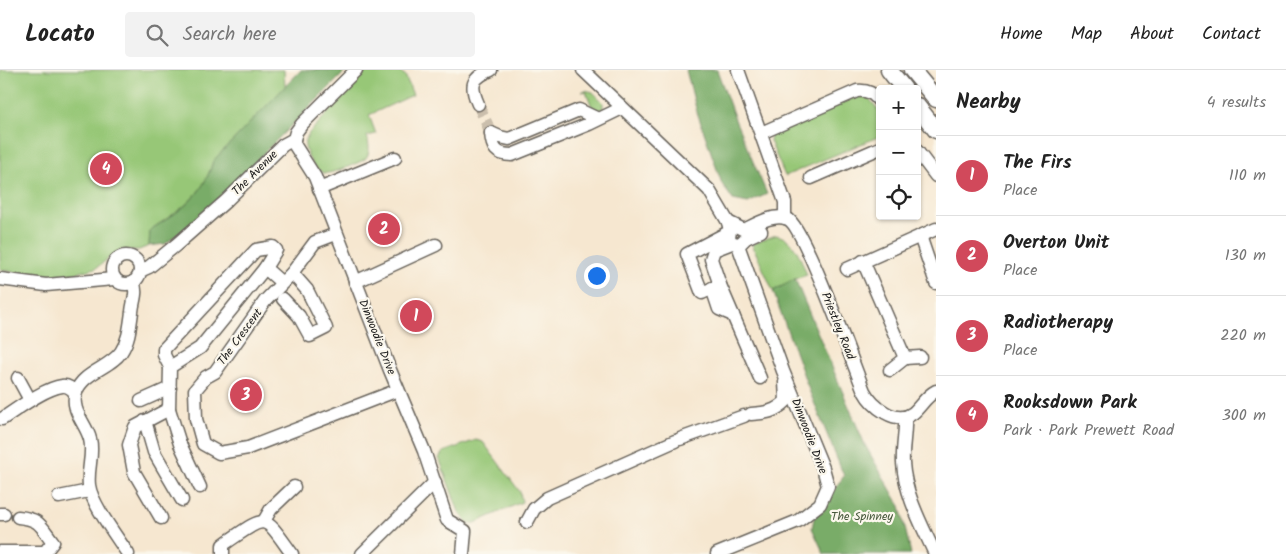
<!DOCTYPE html>
<meta charset="utf-8">
<style>
:root{--surface:#fff;--page:#f2f2f2;--text:#222;--muted:#767676;--line:#e0e0e0;--accent:#d1495b}
body{margin:0;font-family:Kalam,sans-serif;background:var(--page);color:var(--text)}
.controls{position:absolute;right:15px;top:15px;display:grid;overflow:hidden;border-radius:5px;box-shadow:0 1px 4px #0004}
.controls button{width:45px;height:45px;display:grid;place-items:center;padding:0;border:0;border-bottom:1px solid var(--line);background:var(--surface);color:var(--text);font:25px sans-serif}
.you{position:absolute;left:596px;top:205px;width:18px;height:18px;margin:-12px;border:4px solid #fff;border-radius:50%;background:#1a73e8;box-shadow:0 0 0 8px #1a73e833}
.badge{display:grid;place-items:center;width:32px;height:32px;border-radius:50%;background:var(--accent);color:#fff;font-size:16px;font-weight:700}
.pin{position:absolute;translate:-50% -50%;border:2px solid #fff;box-shadow:0 1px 5px #0006}
.list{margin:0;padding:0;list-style:none}
h2{display:flex;justify-content:space-between;align-items:center;height:65px;margin:0;padding:0 20px;font-size:21px}
h2 small{font-size:16px;font-weight:400;color:var(--muted)}
.list li{display:grid;grid-template-columns:32px 1fr auto;gap:15px;align-items:center;box-sizing:border-box;height:80px;padding:0 20px;border-top:1px solid var(--line)}
.list b{display:block;font-size:19px;white-space:nowrap}
.list p{margin:0;font-size:16px;white-space:nowrap;color:var(--muted)}
.list em{font-size:16px;font-style:normal;color:var(--muted)}
.icon{flex:none;width:28px;height:28px;fill:none;stroke:currentColor;stroke-width:2;stroke-linecap:round;stroke-linejoin:round}
.map{position:relative;flex:none;width:936px;height:484px;overflow:hidden}
header{display:flex;align-items:center;gap:30px;box-sizing:border-box;height:70px;padding:0 25px;background:var(--surface);border-bottom:1px solid var(--line)}
header strong{font-size:24px}
nav{display:flex;gap:28px;margin-inline-start:auto;font-size:18px}
.search{width:350px;height:45px;background:var(--page);display:flex;align-items:center;gap:12px;box-sizing:border-box;padding:0 18px;border-radius:5px;color:var(--muted);font-size:19px}
main{display:flex}
aside{flex:1;background:var(--surface)}
.map>svg:first-child{display:block}
</style>
<header>
<strong>Locato</strong>
<div class="search"><svg class="icon" aria-label="search" viewBox="0 0 24 24"><circle cx="10" cy="10" r="6"/><path d="M15 15l6 6"/></svg>Search here</div>
<nav><a>Home</a><a>Map</a><a>About</a><a>Contact</a></nav>
</header>
<main>
<div class="map">
<svg width="936" height="484" viewBox="0 0 936 484">
<rect width="100%" height="100%" fill="#fbf7ec"/>
<filter id="ink" filterUnits="userSpaceOnUse"><feTurbulence type="fractalNoise" baseFrequency=".02" numOctaves="2"/><feDisplacementMap in="SourceGraphic" scale="10" xChannelSelector="R" yChannelSelector="G"/><feConvolveMatrix kernelMatrix="1 2 1 2 8 2 1 2 1" color-interpolation-filters="sRGB"/></filter>
<filter id="wash" filterUnits="userSpaceOnUse"><feTurbulence type="fractalNoise" baseFrequency=".0096" numOctaves="4" result="noise"/><feDisplacementMap in="SourceGraphic" scale="20" xChannelSelector="R" yChannelSelector="G"/><feGaussianBlur stdDeviation="1.12" result="paint"/><feColorMatrix in="noise" values="0 0 0 0 0 0 0 0 0 0 0 0 0 0 0 0 0 1.4 0 .05"/><feComposite in="paint" operator="in"/></filter>
<g filter="url(#wash)">
<rect width="100%" height="100%" fill="#f6e7d0"/>
<g fill="#97c777" stroke="#5a724a">
<path d="M0,0H284L285,17L213,91C203,128 179,140 150,160L149,176L139,180H120L96,198L72,204L32,206L0,199Z"/>
<path d="M368,0H396L405,5L413,25L369,45L376,64L367,66C369,74 371,83 365,89C359,93 330,105 324,103C313,100 303,81 305,70C306,68 308,66 309,63Z"/>
<polygon points="585,20 593,22 603,32 603,39 593,40 586,21 582,22"/>
<polygon points="860,25 868,27 880,42 880,66 785,106 770,71 771,64"/>
<path d="M776,165C796,169 800,188 807,205L795,209L773,221L752,174Z"/>
<polygon points="476,370 483,372 520,422 522,432 475,453 468,453 459,442 439,388 443,382"/>
</g>
<g fill="#79ac68" stroke="#4a6442">
<path d="M301,0H347L199,148L165,174L149,176L150,160C179,141 203,128 213,91Z"/>
<polygon points="686,0 717,0 736,52 767,124 748,133 733,130 722,114 697,42"/>
<polygon points="795,209 865,375 900,436 911,484 824,484 812,458 814,448 844,406 809,320 773,221"/>
</g>
</g>
<g filter="url(#ink)">
<g fill="none" stroke-linecap="round" stroke-linejoin="round">
<polyline stroke="#cabeac" stroke-width="12" stroke-dasharray="12 6" stroke-linecap="butt" points="478,34 491,63"/>
<defs>
<g id="minor">
<polyline points="583,0 709,120 728,152 730,161 729,168 732,173"/>
<polyline points="738,0 785,132 785,148"/>
<path d="M478,34C470,16 471,8 491,0"/>
<path d="M491,63C492,78 496,85 512,85L589,54L622,38"/>
<polyline points="491,63 500,67 509,69 579,40 598,49"/>
<path d="M761,63L857,21C868,20 873,23 880,32"/>
<polyline points="294,69 294,74 315,107 390,300 424,381 447,450 465,461 463,484"/>
<polyline points="917,81 936,106"/>
<polyline points="811,108 880,78"/>
<polyline points="319,119 395,88"/>
<path d="M728,152L744,160C756,154 774,143 788,149C804,157 854,296 864,321C872,336 896,356 913,343C921,336 926,326 936,321"/>
<polyline points="729,162 687,184 702,223 720,215 711,189 714,180 732,173 740,174 746,168 761,161"/>
<polyline points="336,164 315,172 292,203 265,231 215,302 206,307 195,320 196,349 203,374 219,383 248,378 398,320"/>
<polyline points="920,166 936,213"/>
<circle cx="126" cy="200" r="14"/>
<polyline points="863,191 905,288 890,300"/>
<polyline points="847,199 936,159"/>
<polyline points="140,201 149,197 176,175 226,131 283,75 294,69 296,62 302,54 356,0"/>
<polyline points="0,209 46,215 114,209"/>
<polyline points="355,212 436,175"/>
<polyline points="720,215 760,308"/>
<polyline points="712,218 719,239 733,245"/>
<polyline points="283,229 299,246 310,266 326,258 307,220 292,203"/>
<polyline points="905,288 920,287"/>
<polyline points="170,297 164,285 164,279 256,180 273,177 276,180 265,198"/>
<polyline points="18,308 30,330"/>
<polyline points="141,331 170,318"/>
<path d="M751,344C766,343 775,342 786,331L785,312"/>
<path d="M905,347C906,362 902,377 903,393C905,425 922,455 935,484"/>
<path d="M2,349C17,339 45,318 62,316C68,315 72,319 76,323"/>
<polyline points="145,351 154,382 182,430"/>
<polyline points="680,369 744,346"/>
<polyline points="200,417 180,374 169,339 170,297 200,278 265,198 282,213"/>
<polyline points="59,427 89,421"/>
<polyline points="0,444 4,444"/>
<polyline points="161,448 134,402 129,375 135,357 169,339"/>
<polyline points="264,451 271,439 294,417"/>
<polyline points="527,452 534,439 547,428 675,371"/>
<path d="M0,482H45L53,472C40,455 40,449 18,447"/>
<path d="M128,484C117,467 91,433 89,415C87,399 94,384 90,369C86,353 70,341 76,322C83,302 110,298 121,282C129,270 130,256 132,242C133,230 138,223 133,212"/>
<path d="M223,484V475L227,472C268,444 263,444 292,484"/>
<polyline points="362,484 435,412"/>
<polyline points="717,484 798,451 820,434 828,416 823,398 783,301 738,175"/>
</g>
<g id="major">
<polyline points="889,0 904,19"/>
<polyline points="912,0 936,29"/>
<polyline points="917,36 936,60"/>
</g>
</defs>
<use href="#minor" stroke="#68635b" stroke-width="15"/>
<use href="#major" stroke="#68635b" stroke-width="19"/>
<use href="#minor" stroke="#fff" stroke-width="12"/>
<use href="#major" stroke="#fff" stroke-width="16"/>
</g>
</g>
<g text-anchor="middle" dominant-baseline="central" stroke-width="4.5" stroke-linejoin="round" paint-order="stroke">
<g font-size="12" fill="#1c1c1c" stroke="#fbf7ec">
<text transform="translate(255 103) rotate(-45)">The Avenue</text>
<text transform="translate(838 256) rotate(68)">Priestley Road</text>
<text transform="translate(240 267) rotate(-54)">The Crescent</text>
<text transform="translate(377 267) rotate(68)">Dinwoodie Drive</text>
<text transform="translate(809 366) rotate(69)">Dinwoodie Drive</text>
</g>
<g font-size="12" fill="#47583c" stroke="#fbf7ec">
<text x="862" y="446">The Spinney</text>
</g>
</g>
</svg>
<div class="controls">
<button>+</button>
<button>−</button>
<button><svg class="icon" aria-label="locate" viewBox="0 0 24 24"><circle cx="12" cy="12" r="6"/><path d="M12 2v4M12 18v4M2 12h4M18 12h4"/></svg></button>
</div>
<div class="you"></div>
<div class="pin badge" style="left:416px;top:246px">1</div>
<div class="pin badge" style="left:384px;top:159px">2</div>
<div class="pin badge" style="left:246px;top:325px">3</div>
<div class="pin badge" style="left:106px;top:99px">4</div>
</div>
<aside>
<h2>Nearby<small>4 results</small></h2>
<ul class="list">
<li><span class="badge">1</span><div><b>The Firs</b><p>Place</p></div><em>110 m</em></li>
<li><span class="badge">2</span><div><b>Overton Unit</b><p>Place</p></div><em>130 m</em></li>
<li><span class="badge">3</span><div><b>Radiotherapy</b><p>Place</p></div><em>220 m</em></li>
<li><span class="badge">4</span><div><b>Rooksdown Park</b><p>Park · Park Prewett Road</p></div><em>300 m</em></li>
</ul>
</aside>
</main>
